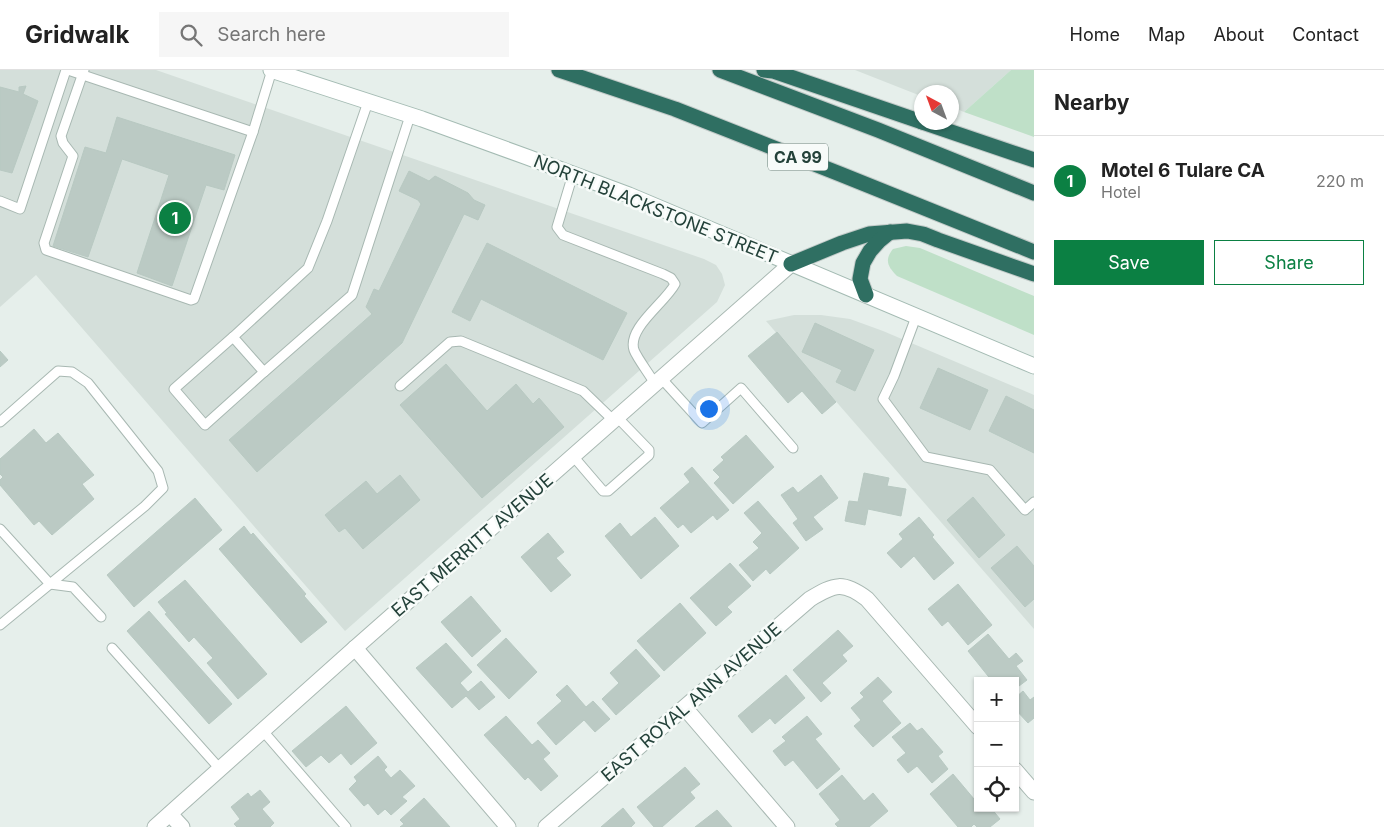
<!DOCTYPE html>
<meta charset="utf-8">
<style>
:root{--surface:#fff;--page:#f6f6f6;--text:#222;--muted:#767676;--line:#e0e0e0;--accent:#0b8043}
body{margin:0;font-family:Inter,sans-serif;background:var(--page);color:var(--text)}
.controls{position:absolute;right:15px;bottom:15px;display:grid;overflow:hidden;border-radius:0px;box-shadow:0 1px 4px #0004}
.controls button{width:45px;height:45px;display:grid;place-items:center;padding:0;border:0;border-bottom:1px solid var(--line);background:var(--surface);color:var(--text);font:25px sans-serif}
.compass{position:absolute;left:914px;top:15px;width:45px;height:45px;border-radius:50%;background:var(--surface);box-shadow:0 1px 4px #0004;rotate:319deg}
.you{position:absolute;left:708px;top:338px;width:18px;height:18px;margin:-12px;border:4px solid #fff;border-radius:50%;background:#1a73e8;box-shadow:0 0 0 8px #1a73e833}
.badge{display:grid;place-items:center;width:32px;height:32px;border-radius:50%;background:var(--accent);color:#fff;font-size:16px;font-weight:700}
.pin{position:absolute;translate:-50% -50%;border:2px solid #fff;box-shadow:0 1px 5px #0006}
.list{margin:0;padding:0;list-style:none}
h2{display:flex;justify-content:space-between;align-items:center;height:65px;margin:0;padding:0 20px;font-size:21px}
h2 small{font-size:16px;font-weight:400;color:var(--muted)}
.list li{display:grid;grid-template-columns:32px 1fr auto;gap:15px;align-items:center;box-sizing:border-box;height:90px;padding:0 20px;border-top:1px solid var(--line)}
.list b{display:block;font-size:19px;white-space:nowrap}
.list p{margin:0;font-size:16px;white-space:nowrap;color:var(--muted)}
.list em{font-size:16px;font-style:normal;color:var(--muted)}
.actions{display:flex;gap:10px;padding:15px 20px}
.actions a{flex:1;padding:11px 0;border:1px solid var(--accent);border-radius:0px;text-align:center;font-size:18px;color:var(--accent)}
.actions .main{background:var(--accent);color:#fff}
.icon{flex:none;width:28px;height:28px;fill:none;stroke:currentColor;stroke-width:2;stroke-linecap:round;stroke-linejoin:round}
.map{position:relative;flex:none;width:1034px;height:757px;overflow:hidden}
header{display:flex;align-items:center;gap:30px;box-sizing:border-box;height:70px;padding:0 25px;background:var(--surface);border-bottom:1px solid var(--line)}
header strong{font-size:24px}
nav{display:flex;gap:28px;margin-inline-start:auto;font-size:18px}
.search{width:350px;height:45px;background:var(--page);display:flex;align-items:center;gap:12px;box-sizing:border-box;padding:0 18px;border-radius:0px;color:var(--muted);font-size:19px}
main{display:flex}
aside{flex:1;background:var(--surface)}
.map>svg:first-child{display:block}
</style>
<header>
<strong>Gridwalk</strong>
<div class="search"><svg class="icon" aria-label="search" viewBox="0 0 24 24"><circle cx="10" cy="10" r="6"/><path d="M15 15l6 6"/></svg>Search here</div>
<nav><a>Home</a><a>Map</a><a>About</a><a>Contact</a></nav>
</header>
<main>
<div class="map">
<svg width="1034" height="757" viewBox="0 0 1034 757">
<rect width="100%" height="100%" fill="#e6efeb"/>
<g fill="#d4dfda">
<polygon points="0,0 156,0 704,189 716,195 722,204 725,215 717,232 345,561 36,205 0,237"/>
<polygon points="855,0 1011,0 964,42 952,37 952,22 922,22 921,26"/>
<polygon points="794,245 821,245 850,249 883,261 1034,325 1034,559 766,251"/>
</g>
<g fill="#bfe0c8">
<polygon points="1011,0 1034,0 1034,67 964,42"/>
<path d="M906,176L920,178L1034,226V265L897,206C888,197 884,190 893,179Z"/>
</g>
<g fill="#bbcac4" stroke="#b8c9c2">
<polygon points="26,16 23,24 38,31 12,103 0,100 0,17 19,22 19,17"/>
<polygon points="117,47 235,85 224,120 206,115 172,216 137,203 169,105 122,89 88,187 53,176 85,77 106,83"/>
<polygon points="409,101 429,111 435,106 468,123 474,130 485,135 478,150 464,144 402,273 257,402 229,370 372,244 366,237 374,219 379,221 421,134 418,130 399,121"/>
<polygon points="487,173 627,243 603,290 481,229 470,251 452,242"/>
<polygon points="815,253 874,280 855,321 836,312 842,300 802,282"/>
<polygon points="777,262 836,332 822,344 802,321 788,333 748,286"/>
<polygon points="0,281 8,290 0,297"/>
<polygon points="446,294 487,341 516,314 533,334 539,328 564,357 482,428 400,335"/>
<polygon points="938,298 988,320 970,360 920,338"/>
<polygon points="1006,326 1034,340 1034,383 989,361"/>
<polygon points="34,359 46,373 58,363 94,405 82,414 94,429 52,465 39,451 34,455 0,415 0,410 3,407 0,404 0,389"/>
<polygon points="746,365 774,397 733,434 714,413 720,407 713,400 724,390 721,387"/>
<polygon points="692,397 729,440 717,450 713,445 691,463 683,454 678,458 660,438 690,412 684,404"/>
<polygon points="864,403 889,408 887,416 906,419 901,446 868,439 865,455 845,451 849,431 858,432"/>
<polygon points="400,405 420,430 363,479 345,458 339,462 325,445 366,411 377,424"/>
<polygon points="821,405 838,428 813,447 823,459 806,471 793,453 798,449 781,425 793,417 798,423"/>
<polygon points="973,427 1005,465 979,488 947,450"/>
<polygon points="195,428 222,460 134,537 107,505"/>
<polygon points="758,431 799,478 770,504 766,499 753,511 739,495 759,478 753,472 762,463 744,443"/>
<polygon points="655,447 679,476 641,509 605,466 620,453 631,467"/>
<polygon points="919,447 934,465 932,467 954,493 934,510 914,486 901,498 887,483 903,469 899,464"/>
<polygon points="244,456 251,465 253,463 306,524 304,526 327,552 301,573 219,479"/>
<polygon points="548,463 564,482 556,488 571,505 551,522 521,487"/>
<polygon points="1017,476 1034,496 1034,529 1025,537 991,498"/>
<polygon points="730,493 751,516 727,537 732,542 716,556 690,528"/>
<polygon points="185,510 267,604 238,629 207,593 213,588 194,567 189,572 165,544 167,543 158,532"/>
<polygon points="958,514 992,555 968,575 948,551 942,556 928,539"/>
<polygon points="471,526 501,561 472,587 441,552"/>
<polygon points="680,533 706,563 664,601 637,571"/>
<polygon points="149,541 232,634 209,654 127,561"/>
<polygon points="838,560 853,576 842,585 847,591 822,613 831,623 821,632 793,600"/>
<polygon points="988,564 1009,589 1016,583 1023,591 1016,596 1027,610 1015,619 1015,611 992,611 968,581"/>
<polygon points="506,568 537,602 509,629 477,595"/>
<polygon points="446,573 472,602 460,613 468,622 481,611 495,627 479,640 466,626 452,638 416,598"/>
<polygon points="636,579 660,606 616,645 602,629 619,613 610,603"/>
<polygon points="786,605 805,628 775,654 770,648 752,663 738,646"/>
<polygon points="878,607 892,622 882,631 901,653 873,677 854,656 861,650 851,638 864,627 860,623"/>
<polygon points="567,615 586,637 593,631 610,649 595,662 584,650 556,675 537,653 562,631 556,625"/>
<polygon points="1023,621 1030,630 1034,627 1034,648 1028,653 1015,639 1015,628"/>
<polygon points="346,636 377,673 351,695 341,683 329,693 321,685 306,697 292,681"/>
<polygon points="506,646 532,675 538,670 550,683 543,689 558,706 541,721 528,707 525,710 484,665"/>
<polygon points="807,646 822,664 815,669 840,699 817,719 793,690 785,696 773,681 786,671 782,667"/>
<polygon points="910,653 917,661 922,658 943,682 938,686 948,699 932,713 917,696 908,703 897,690 906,683 892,667"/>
<polygon points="378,686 387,697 384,700 391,708 400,700 415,716 402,727 407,731 391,745 385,739 378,745 368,733 364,736 349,719 357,711 354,707"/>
<polygon points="685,697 700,714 690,722 695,728 662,757 654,757 637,737"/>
<polygon points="953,704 974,729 978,726 978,738 991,738 1000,749 990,757 977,757 974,754 971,757 958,757 930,724"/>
<polygon points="842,705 864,731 873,723 888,741 869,757 838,757 835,754 840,750 819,724"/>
<polygon points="260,720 270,732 262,739 274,753 270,757 237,757 234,754 240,749 231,737 248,723 251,727"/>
<polygon points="424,728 450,757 400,757 404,754 400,750"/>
<polygon points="623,738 635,753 631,757 601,757"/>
<polygon points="717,740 732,757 695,757"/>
</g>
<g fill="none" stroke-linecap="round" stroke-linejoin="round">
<defs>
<g id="service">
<polyline points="68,0 253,62 272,0"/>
<polyline points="84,0 61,66 63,73 73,86 44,173 46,180 191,230 194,229 253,62"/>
<polyline points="368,32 327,151 308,198 233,267 264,302 352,225 410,46"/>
<path d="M573,104L557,157L563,165L663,204L671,208L675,214C665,233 627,258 634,280C637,288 650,305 655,314"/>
<polyline points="0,131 20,139 66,0"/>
<polyline points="916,247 894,306 883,329 926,387 990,400 1025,440 1034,432"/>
<polyline points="233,267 174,319 205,355 264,302"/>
<polyline points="661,308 702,353 741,318 793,378"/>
<polyline points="400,316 450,272 461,271 583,321 613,350"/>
<polyline points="0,352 58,301 72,302 88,313 158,401 163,418 145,436 0,555"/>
<polyline points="573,386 603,421 608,421 649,385 649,380 617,347"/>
<polyline points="0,459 50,514 73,517 101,547"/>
<polyline points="112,578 220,699"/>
<polyline points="263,661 346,757"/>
</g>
<g id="minor">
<polyline points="355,578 508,757"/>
<polyline points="685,638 787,757"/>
<polyline points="1015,700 1034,722"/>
<polyline points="170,744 182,757"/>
<polyline points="155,757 355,578 791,194"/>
<path d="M546,757L810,529C835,514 843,511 867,529L978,657"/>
</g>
<polyline id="secondary" points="271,0 422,49 527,87 629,125 1034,296"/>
<g id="motorway">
<polyline points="559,0 675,39 840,104 1034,182"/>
<polyline points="720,0 878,60 1034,123"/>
<polyline points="764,0 773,1 922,52"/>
<polyline points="922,52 1034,90"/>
<polyline points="791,194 842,173 869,164 907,161 923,164 938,170 1034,204"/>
<polyline points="866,225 860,209 863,193 870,181 879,171 890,162"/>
</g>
</defs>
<use href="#service" stroke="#a8b8b2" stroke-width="11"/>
<use href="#minor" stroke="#a8b8b2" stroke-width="17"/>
<use href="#secondary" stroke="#a4bbb3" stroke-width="17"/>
<use href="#motorway" stroke="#c2cac8" stroke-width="17"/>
<use href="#service" stroke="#fff" stroke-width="9"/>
<use href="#minor" stroke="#fff" stroke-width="15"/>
<use href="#secondary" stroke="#fff" stroke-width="15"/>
<use href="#motorway" stroke="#2f6f62" stroke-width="15"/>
</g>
<g text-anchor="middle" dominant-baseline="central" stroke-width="5" stroke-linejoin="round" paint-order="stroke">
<rect fill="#f7fbf9" stroke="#637a73" stroke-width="1" x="768" y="73.5" width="60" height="27" rx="4"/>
<g font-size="16" font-weight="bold" fill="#24423a">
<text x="798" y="87">CA 99</text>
</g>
<g font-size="18" fill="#24423a" stroke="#f7fbf9">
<text transform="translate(656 139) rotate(22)">NORTH BLACKSTONE STREET</text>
<text transform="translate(472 475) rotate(-41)">EAST MERRITT AVENUE</text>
<text transform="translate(691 632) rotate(-41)">EAST ROYAL ANN AVENUE</text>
</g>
</g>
</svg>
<div class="controls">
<button>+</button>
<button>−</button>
<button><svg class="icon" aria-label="locate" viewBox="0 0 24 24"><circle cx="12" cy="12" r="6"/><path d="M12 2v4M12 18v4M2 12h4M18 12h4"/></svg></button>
</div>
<svg class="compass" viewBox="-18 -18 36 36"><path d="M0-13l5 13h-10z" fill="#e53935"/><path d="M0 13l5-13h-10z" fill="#767676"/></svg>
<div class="you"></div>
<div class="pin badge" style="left:175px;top:148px">1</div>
</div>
<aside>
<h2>Nearby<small></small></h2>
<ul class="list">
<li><span class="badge">1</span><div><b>Motel 6 Tulare CA</b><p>Hotel</p></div><em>220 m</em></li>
</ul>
<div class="actions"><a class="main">Save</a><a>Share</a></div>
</aside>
</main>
